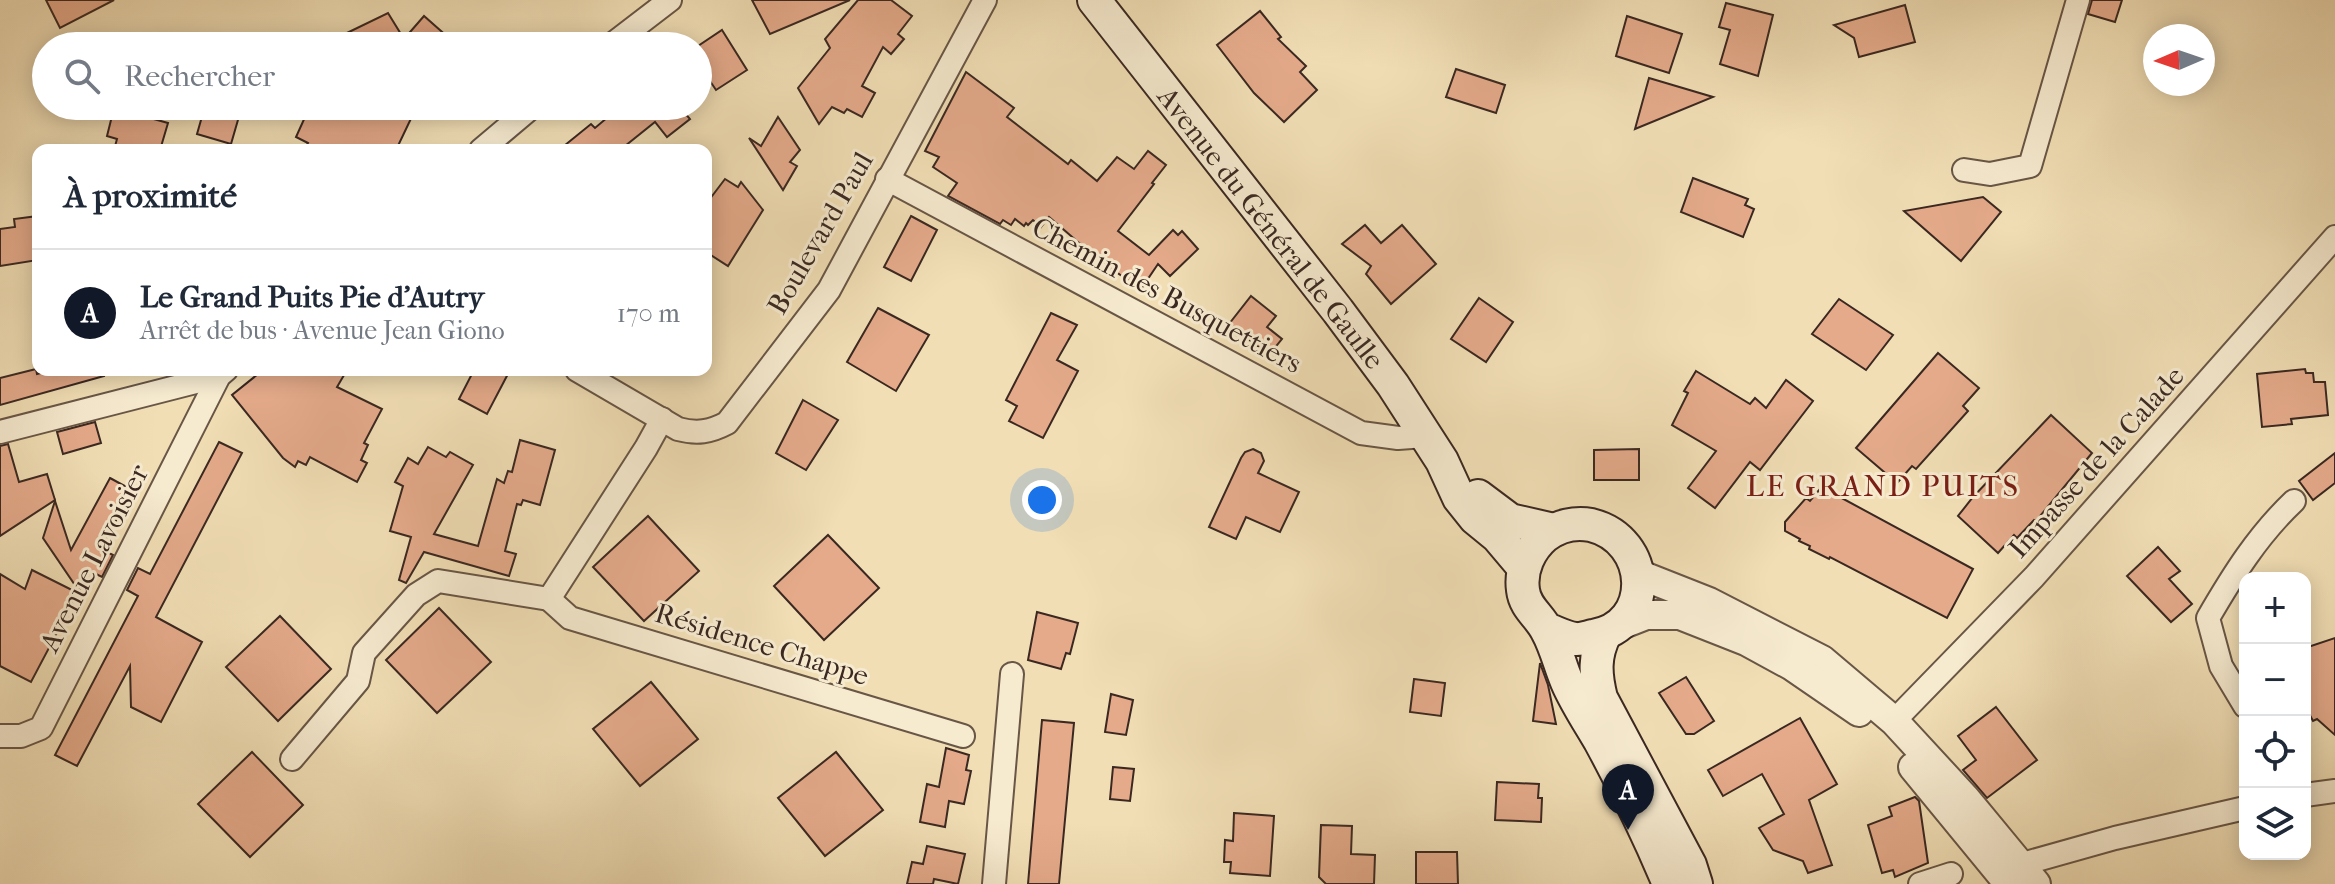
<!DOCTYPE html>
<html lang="fr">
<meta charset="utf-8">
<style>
:root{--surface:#fff;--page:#f6f6f7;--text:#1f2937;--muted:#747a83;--line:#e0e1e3;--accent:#111827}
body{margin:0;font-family:"IM FELL French Canon",serif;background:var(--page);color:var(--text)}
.controls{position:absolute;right:24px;bottom:24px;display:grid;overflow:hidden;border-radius:16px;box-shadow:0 4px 20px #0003}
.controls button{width:72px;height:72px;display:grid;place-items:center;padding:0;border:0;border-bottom:2px solid var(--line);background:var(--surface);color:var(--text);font:40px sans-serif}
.compass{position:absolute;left:2143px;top:24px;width:72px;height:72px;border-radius:50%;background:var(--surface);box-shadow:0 4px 20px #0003;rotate:268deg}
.you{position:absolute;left:1042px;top:500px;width:28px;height:28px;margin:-20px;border:6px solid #fff;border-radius:50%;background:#1a73e8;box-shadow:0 0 0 12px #1a73e833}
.badge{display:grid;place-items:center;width:52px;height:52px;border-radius:50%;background:var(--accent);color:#fff;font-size:26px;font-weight:700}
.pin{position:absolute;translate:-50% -66px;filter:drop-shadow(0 2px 4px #0008)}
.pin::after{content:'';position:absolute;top:42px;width:28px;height:24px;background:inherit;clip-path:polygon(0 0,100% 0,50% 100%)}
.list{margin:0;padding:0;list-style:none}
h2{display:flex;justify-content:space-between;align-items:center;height:104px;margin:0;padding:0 32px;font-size:34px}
h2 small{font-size:26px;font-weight:400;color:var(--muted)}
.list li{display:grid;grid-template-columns:52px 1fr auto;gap:24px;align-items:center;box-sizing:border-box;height:128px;padding:0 32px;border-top:2px solid var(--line)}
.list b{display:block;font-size:30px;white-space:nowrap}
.list p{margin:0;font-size:26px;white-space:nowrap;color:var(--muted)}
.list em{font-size:26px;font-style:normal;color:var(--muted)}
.icon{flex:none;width:44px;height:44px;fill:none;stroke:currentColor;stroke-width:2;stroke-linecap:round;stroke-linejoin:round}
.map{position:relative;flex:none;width:2335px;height:884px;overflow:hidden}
.search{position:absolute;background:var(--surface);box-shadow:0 4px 20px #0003;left:32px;top:32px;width:680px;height:88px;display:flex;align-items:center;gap:20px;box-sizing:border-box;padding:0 28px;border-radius:44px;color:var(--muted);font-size:30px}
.panel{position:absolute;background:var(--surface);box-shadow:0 4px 20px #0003;left:32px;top:144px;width:680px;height:232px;border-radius:16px}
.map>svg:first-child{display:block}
</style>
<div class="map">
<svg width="2335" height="884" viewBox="0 0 2335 884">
<rect width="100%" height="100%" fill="#f1deb5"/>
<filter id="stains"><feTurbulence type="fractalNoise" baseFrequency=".0025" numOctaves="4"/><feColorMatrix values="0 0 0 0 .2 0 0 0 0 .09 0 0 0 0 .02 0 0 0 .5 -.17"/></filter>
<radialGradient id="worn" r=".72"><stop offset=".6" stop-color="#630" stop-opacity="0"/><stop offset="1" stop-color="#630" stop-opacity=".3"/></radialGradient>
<g fill="#e4aa8a" stroke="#3a2821" stroke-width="2">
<polygon points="46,0 114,0 60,28"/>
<polygon points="752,0 850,0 770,34"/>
<polygon points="858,0 891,0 912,16 898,34 904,39 891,54 883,47 862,86 875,93 862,117 847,109 844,113 832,107 819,124 798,88 830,48 825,39"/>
<polygon points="2092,0 2122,0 2115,22 2088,14"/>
<polygon points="1726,3 1773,15 1758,76 1720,64 1730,30 1719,27"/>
<polygon points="1905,5 1915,42 1859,57 1854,38 1834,25"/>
<polygon points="1260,11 1281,37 1278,39 1306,66 1300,72 1317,90 1284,122 1254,93 1217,45"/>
<polygon points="388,13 404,39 424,16 458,46 320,46"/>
<polygon points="1627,16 1682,34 1669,73 1616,56"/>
<polygon points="722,30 747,70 716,90 698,63 698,46"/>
<polygon points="1456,69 1505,85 1496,113 1446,97"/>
<polygon points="966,72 1014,108 1007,117 1068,164 1071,160 1097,181 1117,157 1134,169 1148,151 1166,165 1152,183 1154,184 1118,231 1149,255 1173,230 1178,235 1182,231 1198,249 1170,276 1158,264 1141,289 1100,261 1049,217 1041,227 1033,220 1028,225 1026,223 1024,226 1015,219 1011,225 1003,220 1000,224 948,196 957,183 933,167 939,157 925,151"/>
<polygon points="1649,78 1713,97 1635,129"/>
<polygon points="205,106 242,106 231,144 197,134"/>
<polygon points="310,106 417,106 396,150 304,150 308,143 296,137"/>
<polygon points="621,106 679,106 690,119 667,137 655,122 620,150 559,150 591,124 595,128"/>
<polygon points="114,108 168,123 160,150 114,150 117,139 107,136"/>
<polygon points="778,117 800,150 790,162 797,166 783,190 749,138 761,146"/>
<polygon points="1693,178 1748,199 1745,205 1754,209 1743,237 1681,212"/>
<polygon points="725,179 738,187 741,182 763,210 728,266 706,252 706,204"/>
<polygon points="1983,197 2001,212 1961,261 1904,211"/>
<polygon points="38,216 38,260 0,266 0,229 15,227 14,219"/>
<polygon points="911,216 937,230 911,281 884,267"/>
<polygon points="1365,225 1381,243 1402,225 1436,264 1391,304 1366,274 1371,266 1342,244"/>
<polygon points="1251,296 1276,316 1267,327 1282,339 1269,355 1229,324"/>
<polygon points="1479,298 1513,322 1486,362 1451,339"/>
<polygon points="1839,299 1893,335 1866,370 1812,334"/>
<polygon points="878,308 929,335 896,391 847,362"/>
<polygon points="1051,313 1077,325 1057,360 1078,371 1043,438 1009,421 1017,406 1006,400"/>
<polygon points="1938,353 1979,388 1963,406 1968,411 1916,469 1912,466 1897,483 1856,448"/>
<polygon points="36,369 37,374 52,370 103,370 104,376 0,405 0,378"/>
<polygon points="2305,369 2306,373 2313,373 2314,382 2325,382 2328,415 2291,419 2292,424 2262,427 2257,374"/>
<polygon points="263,370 347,370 337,387 382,409 364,443 368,445 361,460 367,463 357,482 310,457 306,465 298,461 295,467 283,458 232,395"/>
<polygon points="474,370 510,370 487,414 459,399"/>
<polygon points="1696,371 1750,404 1755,398 1766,408 1786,380 1813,401 1760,470 1750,462 1715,508 1688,488 1716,451 1672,425 1688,393 1684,391"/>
<polygon points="803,400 838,420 806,470 776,453"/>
<polygon points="2051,415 2092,453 2036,521 2034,520 2017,538 2014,535 1998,553 1958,516 1973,497"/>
<polygon points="95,422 101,443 63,454 57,432"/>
<polygon points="520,440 555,450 540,505 523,500 521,505 517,504 505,551 516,554 509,576 424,552 406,583 399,580 411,537 390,531 403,486 395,482 408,458 418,464 428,447 446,457 450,452 473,465 434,534 478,546 497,479 504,483 508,471 512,472"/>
<polygon points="219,442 242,453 156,617 202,642 161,722 131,707 130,666 77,766 55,755 138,596 127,590 138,568 150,574"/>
<polygon points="8,444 19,482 47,474 55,500 0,536 0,446"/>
<polygon points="1253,449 1261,453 1264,461 1258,473 1299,492 1280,532 1246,517 1236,539 1209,527 1241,458 1245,452"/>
<polygon points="1639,449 1639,480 1594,480 1594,450"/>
<polygon points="2335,453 2335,483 2313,500 2299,481"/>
<polygon points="110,478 132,490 101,549 113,555 102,577 90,571 79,591 43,538 55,501 71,550"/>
<polygon points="1820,489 1838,496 1973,569 1947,618 1830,557 1829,559 1809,549 1810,546 1799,541 1800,539 1785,531 1785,522 1806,498 1810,501"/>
<polygon points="648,516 699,571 644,621 593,567"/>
<polygon points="828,535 879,588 824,640 774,586"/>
<polygon points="2158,547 2180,571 2169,579 2192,604 2171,622 2127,576"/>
<polygon points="32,570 78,593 31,682 0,666 0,574 25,589"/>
<polygon points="439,608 491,662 437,713 386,660"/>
<polygon points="1037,612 1078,623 1070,654 1066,653 1061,669 1028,660"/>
<polygon points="280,616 331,669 278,721 226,667"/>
<polygon points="2335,638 2335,735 2317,719 2313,721 2305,706 2305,648"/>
<polygon points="1540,663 1548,685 1556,724 1533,721"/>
<polygon points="1686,677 1714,721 1694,734 1686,734 1659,693"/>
<polygon points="1414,679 1445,683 1441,716 1410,712"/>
<polygon points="651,682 698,739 640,786 593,729"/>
<polygon points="1111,694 1133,700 1126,735 1105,732"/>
<polygon points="1996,707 2037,760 1987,798 1963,770 1976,760 1958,736"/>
<polygon points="1800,718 1837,784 1809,800 1832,865 1808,873 1803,861 1773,850 1759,828 1784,814 1762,774 1723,796 1708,770"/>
<polygon points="1042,720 1074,723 1059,884 1028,884"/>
<polygon points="946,748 969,755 966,770 971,771 964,804 949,801 945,827 920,822 927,784 939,787"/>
<polygon points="252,752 303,805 250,857 198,804"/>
<polygon points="836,752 883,810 825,856 778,798"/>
<polygon points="1113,767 1134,769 1130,801 1110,799"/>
<polygon points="1497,782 1539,784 1538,798 1542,798 1541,822 1495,820"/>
<polygon points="1915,797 1919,801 1928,863 1895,877 1893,870 1882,873 1868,825 1892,816 1889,807"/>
<polygon points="1234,813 1274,816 1270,876 1230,873 1231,862 1224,862 1225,840 1233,841"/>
<polygon points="1321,825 1352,826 1351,854 1375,855 1374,884 1326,884 1319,877"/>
<polygon points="927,846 965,854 958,884 934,879 933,884 907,884 912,862 923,864"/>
<polygon points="1416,852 1457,852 1458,884 1416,884"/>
</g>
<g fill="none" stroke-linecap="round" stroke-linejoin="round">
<defs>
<g id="minor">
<polyline points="610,46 670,0"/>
<polyline points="481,150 533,106"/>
<polyline points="1964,170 1990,174 2030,166 2078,0"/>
<polyline points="887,179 1361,433 1398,438 1425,436"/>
<path d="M577,370L678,429C697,434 710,432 727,423L829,290L985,0"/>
<polyline points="0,432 219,376"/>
<polyline points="549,599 570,618 963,736"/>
<path d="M2245,706L2221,666L2208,618C2233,575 2258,535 2294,501"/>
<polyline points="1894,721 2034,577 2335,237"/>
<polyline points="0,736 21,736 41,728 219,376 226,370"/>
<polyline points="292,759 358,681 364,653 416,595 438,581 549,599 646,448 662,419"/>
<polyline points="2305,795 2335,791"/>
<polyline points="2019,865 2115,838 2245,808"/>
<polyline points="994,884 1012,674"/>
<polyline points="1920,884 1951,874"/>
</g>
<g id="tertiary">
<polyline points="1638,574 1709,602 1822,660 1894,721 1965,798 2036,884"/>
<polyline points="1618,626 1646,615 1680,615 1746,641 1792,666 1859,712"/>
<polyline points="1913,767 2009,884"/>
</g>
<g id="secondary">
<polyline points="1094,0 1338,311 1393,385 1442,461 1459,498 1475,518 1497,536 1524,568"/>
<polyline points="1478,496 1510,520 1554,530"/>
<path d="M1546,629C1555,632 1566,638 1575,639C1580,640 1588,637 1593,636C1655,626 1652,540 1591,525C1575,522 1558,526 1545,536C1530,549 1520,569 1523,590C1525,608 1540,616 1547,631C1556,647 1560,666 1567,682C1576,703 1589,722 1600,741C1625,787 1649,836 1669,884"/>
<path d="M1605,634C1594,656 1595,674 1601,698L1690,865L1696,884"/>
</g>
</defs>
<use href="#minor" stroke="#685646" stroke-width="26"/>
<use href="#tertiary" stroke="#685646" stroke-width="32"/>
<use href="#secondary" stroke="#3a2821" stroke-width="36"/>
<use href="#minor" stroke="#f6eacf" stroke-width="22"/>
<use href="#tertiary" stroke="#f6eacf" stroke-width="28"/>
<use href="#secondary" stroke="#f6eacf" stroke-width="32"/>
</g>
<g text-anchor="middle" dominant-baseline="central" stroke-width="6" stroke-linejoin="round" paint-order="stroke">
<g font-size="28" fill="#3a2821" stroke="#f6eacf">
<text transform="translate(1271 228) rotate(52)">Avenue du Général de Gaulle</text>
<text transform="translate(820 233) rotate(-60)">Boulevard Paul</text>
<text transform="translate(1167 295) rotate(28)">Chemin des Busquettiers</text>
<text transform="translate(2096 462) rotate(-48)">Impasse de la Calade</text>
<text transform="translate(94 558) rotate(-63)">Avenue Lavoisier</text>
<text transform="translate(762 644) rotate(17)">Résidence Chappe</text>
</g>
<g font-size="30" letter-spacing="2" fill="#7a1f14" stroke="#f6eacf">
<text x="1883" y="486">LE GRAND PUITS</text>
</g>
</g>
<rect width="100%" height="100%" filter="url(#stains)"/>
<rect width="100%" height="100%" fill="url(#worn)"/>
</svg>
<div class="controls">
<button>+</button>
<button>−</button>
<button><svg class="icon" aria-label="locate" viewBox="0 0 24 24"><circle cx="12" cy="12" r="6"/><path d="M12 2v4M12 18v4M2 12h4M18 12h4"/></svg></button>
<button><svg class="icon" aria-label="layers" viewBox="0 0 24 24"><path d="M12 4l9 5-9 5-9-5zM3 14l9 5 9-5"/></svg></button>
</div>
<svg class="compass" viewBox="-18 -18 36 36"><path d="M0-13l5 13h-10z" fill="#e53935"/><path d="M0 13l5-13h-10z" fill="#747a83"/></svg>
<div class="you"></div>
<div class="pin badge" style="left:1628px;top:830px">A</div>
<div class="search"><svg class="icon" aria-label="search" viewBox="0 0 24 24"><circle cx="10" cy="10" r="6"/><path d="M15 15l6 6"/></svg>Rechercher</div>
<section class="panel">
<h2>À proximité<small></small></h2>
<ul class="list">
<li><span class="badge">A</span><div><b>Le Grand Puits Pie d'Autry</b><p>Arrêt de bus · Avenue Jean Giono</p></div><em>170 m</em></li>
</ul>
</section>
</div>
